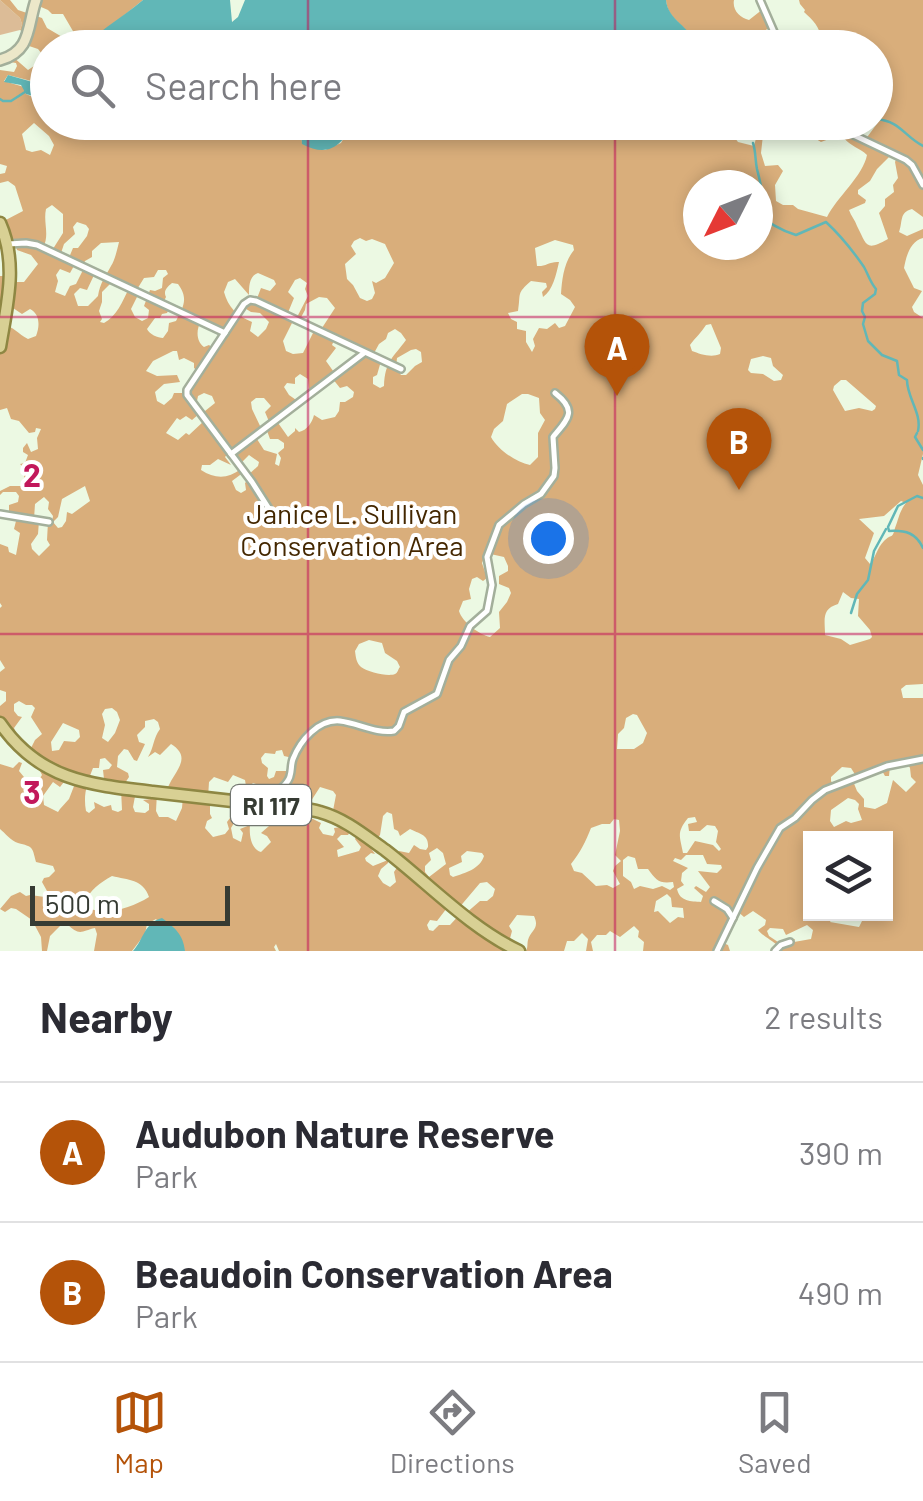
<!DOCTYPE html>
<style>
:root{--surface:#fff;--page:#f7f7f7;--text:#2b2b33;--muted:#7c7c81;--line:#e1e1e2;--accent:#b45309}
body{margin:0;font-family:Barlow,sans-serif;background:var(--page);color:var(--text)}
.controls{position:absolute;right:30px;bottom:30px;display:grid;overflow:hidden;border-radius:0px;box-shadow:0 5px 15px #0003}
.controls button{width:90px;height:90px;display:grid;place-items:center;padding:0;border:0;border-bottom:2px solid var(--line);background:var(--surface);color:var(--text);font:50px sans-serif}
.compass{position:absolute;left:683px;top:170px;width:90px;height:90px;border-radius:50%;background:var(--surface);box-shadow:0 5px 15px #0003;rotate:228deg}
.scale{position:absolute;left:30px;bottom:25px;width:200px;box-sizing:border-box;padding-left:10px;border:5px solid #363b33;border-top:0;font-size:28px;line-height:35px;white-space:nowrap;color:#363b33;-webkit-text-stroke:8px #fff;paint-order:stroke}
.you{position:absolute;left:548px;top:538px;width:35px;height:35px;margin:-25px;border:8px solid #fff;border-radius:50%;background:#1a73e8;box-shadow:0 0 0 15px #1a73e833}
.badge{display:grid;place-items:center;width:65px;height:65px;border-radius:50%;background:var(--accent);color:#fff;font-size:32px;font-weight:700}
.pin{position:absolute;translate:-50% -82px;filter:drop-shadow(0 2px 5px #0008)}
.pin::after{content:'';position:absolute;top:52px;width:35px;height:30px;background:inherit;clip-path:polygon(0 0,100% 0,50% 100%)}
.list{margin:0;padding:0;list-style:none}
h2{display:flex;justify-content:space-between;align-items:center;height:130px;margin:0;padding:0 40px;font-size:42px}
h2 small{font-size:32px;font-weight:400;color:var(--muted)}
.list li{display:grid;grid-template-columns:65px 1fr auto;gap:30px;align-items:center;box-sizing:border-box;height:140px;padding:0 40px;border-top:2px solid var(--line)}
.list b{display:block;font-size:38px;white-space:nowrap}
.list p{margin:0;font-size:32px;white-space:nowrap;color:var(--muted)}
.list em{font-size:32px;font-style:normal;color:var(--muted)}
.icon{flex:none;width:55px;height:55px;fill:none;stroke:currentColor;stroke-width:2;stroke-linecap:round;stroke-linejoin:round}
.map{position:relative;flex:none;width:923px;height:951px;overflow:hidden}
.search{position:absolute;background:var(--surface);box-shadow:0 5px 15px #0003;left:30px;right:30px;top:30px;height:110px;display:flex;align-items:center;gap:25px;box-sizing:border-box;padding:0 35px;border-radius:55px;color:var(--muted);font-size:38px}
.sheet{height:410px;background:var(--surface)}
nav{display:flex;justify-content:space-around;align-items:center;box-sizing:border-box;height:140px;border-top:2px solid var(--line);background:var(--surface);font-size:28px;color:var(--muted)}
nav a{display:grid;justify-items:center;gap:5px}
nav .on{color:var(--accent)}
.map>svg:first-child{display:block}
</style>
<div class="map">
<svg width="923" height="951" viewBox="0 0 923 951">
<rect width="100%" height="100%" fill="#ecf9e3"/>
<polygon fill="#dcbc97" points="0,0 20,18 22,24 20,30 0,35"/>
<g fill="#d9ae7b" fill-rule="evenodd">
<path d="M0,0H10L18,10L42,18L47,28L69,41L77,38L63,14H52L48,10L34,4L36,0H143L86,46L48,48L47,59L39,66V76L47,80V85L8,75L4,81L24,87L26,94L33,97L47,94L48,122L280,123L289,133L294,130L301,131L302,143L325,150L341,143L353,122L559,123L558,125L563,131L585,127L599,135L626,123L729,122L736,127L744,123L737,132L735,138L738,142L754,146L760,123L838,122L840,126L865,140L879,121L876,116V48L818,47C825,32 815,22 804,12L805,10L800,4L799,0H923V217L912,209C899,212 903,222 899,232L907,236L923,229V238C910,241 906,257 904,268L914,288L922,291L912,307L914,312L923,318V454L918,475L923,485V684L906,685L901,689L903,698H923V951H775L778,946C771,939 765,938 758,930L765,925L766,920L753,911L744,917L737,911L721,942L728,945L730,951H643L644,942L638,937L639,931L634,926L620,937L610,931L606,935H597L591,942L593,951H586L588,939L582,933L574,941H567L564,951H526C528,948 527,944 528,940C531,930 540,929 534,916L517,915L509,926L512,931L508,946L518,951H279L276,944L274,947L276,951H181L156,919L147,924L145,934L132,951H94L97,934L95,928C81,931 80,937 66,923L61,925L50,936L47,951H42L41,937L32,920L16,909L11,908L5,912L0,909L11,896L20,892L26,896L30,895L45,897L47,891L42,882L44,878L49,877L55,871L53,866L36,862C32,846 33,847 18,843C11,841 5,833 0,829V764L13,768L19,762L22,763L19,771L24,777V782L29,785V788L43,786L42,782L38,781L42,775L40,771L42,765L28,754L35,740L42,734L31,717L35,708L32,705H26L19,701L14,704V711L18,716L22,717L14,728L16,733L12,738L0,723V706L6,701V692L0,690V672L5,668L0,660V608L2,606L0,603V544L8,547L9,552L16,555L20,533L14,529L17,517L9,515V505L18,502L19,496L16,492H3L0,495V491L10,486H23L25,469L20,464L25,463L28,455L23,452V448L27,443L31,452L38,449L37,438L41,429L36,428L35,432L29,433L19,421L11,419L7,408L0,410V276H11V282H24L38,264L31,255L17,250L15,243L0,249V223L23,211L15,186L8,181L0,183V174L5,173L7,166L0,164V70L14,72L17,66L16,63L4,61L12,56L28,70L37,64L42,54L38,49L23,44L25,33L20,30L22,24L20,18ZM34,123L49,136L54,145L50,155L41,150L32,152L26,150L22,134ZM772,130H789L807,139H816L821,142L837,136L843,137L847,133L844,138C850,146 860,148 867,155C863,176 837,197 827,217L798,209L793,205H783L776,201L775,185L783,171L778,165L765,166L761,153L763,135ZM892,154L897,157L895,162L898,178L893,185L894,192L885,199V206L879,213L888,239C865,252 867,245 857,226C855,220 851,216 849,210L865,203L866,200L858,194V190L870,181L877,169ZM698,185H758V245H698ZM52,205L63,214V233L51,252L43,248C50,234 43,223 46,209ZM77,222L86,225L89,229L87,236L78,248H73L68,260L60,256L64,244L75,234L73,227ZM360,238L366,241L372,239L385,244L394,263L385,278L376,283L372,281L375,293L372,299L367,301L360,298L353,285L347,279L345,264L356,254L351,246L354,241ZM555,240L573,245L574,250C564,262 562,279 561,294L570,300L575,307L565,326L559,328L555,323L547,329L539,328L533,339L535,346L532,352L526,342V331L517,329V322L511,319L508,313L518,311C521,293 516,294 531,281L546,283L547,287L542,292L543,297C553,290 556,275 559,262C550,261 545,267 537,266L535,248ZM119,242C117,250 115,260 111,266C105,277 100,283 98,296L88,306H78L74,294L80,288L87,290L95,273L84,268L76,284L70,286L65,296L55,292L58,281L56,275L60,269L70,273L75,264L82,267L85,261L92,257V251L101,243ZM158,270H166L168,274L163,278L162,288L155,291L150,290L144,306L149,310L148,318L142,321L135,317L131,309L139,293L136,291L144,278L154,277ZM258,273L274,280L276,284L270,291L261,288L256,301L245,303L243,307L251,312L260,313L269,322L266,329L258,337L250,331L252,322C237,316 228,307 224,292L228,282L235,279L249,295C249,287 249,276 258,273ZM300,278L307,283L305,289L308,296L296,319L299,321L305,310L306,304L319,297L327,298L335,308L320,331L315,329L303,353L293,354L286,351L283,341L294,319L287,315L294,298L288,292L295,280ZM113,281L129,288C123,301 116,317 104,323L100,322L102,319L99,311L102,302V292ZM172,283L178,284C189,299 183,307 176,321L169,323L168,331L163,338C158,338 149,334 147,329L155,318H160L162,314L167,313L170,307L163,303L166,297C163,291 167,287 172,283ZM6,308H13L22,314L30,309C40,314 40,326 36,336L28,339C18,334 14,327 3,324ZM201,321L225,333L214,349L209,345L204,347C196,341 196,330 201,321ZM711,324L721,348L720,354C711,358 700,354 692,351L690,345C695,338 701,333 706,325ZM395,329L401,333L406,340C393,358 385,361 384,386L380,388L373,384V377L377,375L381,361L373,355L379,344L386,339L388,333ZM335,338L364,353L336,375L326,361L336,348L332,345ZM416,349L421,352L422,362L415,366L406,375H401L396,367L397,358L411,350ZM173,351H177L179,360L184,358L194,363V368L199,372L186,393H174L172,398L164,405L157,401L155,392L164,384L180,382L177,375L157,376L146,371L153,361ZM763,356L771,358L773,366L783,375L781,380L774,381L763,374L751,373L748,370L751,359ZM300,374L308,379L309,388L313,392L332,378L340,388L347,386L354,392L353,397L345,402H340L339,411L335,417L322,420L314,415C312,423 307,430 299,432L295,428V431L288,437L276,420L299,402L289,395L284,387L287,383L295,384V378ZM841,380H846L876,406L875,409L872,411L859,408L845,411L833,390L834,386ZM204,393L212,396L215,403L200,415L204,421L189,435L186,433L178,440L166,433L177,418L180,420L186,416L192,420L199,414L193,405L197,401L198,396ZM522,394H528L539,398L540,413L545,420L538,433V457L530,465C516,462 498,450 491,437L494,429L503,421L507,404ZM256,398H264L271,406L265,412L270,424L266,428L270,439H278L284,443V448L278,453L281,458L279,466L275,464L277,454L264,450L255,436L262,430L252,409L251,402ZM229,452L239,465L249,455L259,462L258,466L247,476L249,479L245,483L246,490L241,493L236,490L232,481L244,472L241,469C228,479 215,479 201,470L202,465H210L218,459L231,465L225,457ZM85,486L90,501L72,514L67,512L66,521L62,527L58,528L53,522L58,517L62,499ZM44,497L49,502L48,509L53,516L52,522H48L47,540L50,545L39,556L32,549L31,544L38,534L39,521L34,519L35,504ZM901,501L906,503C899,512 899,518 895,528C892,540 892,533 884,541C877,548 876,557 870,564L865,558L874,533L859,519L884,516ZM486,553L504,557L508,566V571L499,576V584L509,588L511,593L507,602L499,612L500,628L490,637C480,635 462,622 459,611L463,601L471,599L469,589L472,579L477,577L483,581L487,578L482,563ZM843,592L851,598L859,599L858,616L870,630L872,637L870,639L850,645L841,639L825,635C825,620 821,609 838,604ZM369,640L382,643L385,653L397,661L400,667C398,669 398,673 395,674C388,677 368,672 361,667C356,662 356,658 355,651L359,644ZM112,708L117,712L120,720L115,733L108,742L102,738L105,725L102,714L105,709ZM633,714L637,715L647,733L643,743L634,749H617L618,734L624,728L626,718ZM154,719L158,722L160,729C153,738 154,748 148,757L155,752L160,755L171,744C195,759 171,773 166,793L183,796L182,808L176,821L168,817H159L156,811L157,793L152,792L151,799L143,800L149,804V810L145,813L135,812L133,807L136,791L125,789V783L129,777L128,773L117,767L118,756L124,749L128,750L134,760L137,761L145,744L139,742L137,735L145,727V721ZM63,723L79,730L80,737L75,742L64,741L59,750L52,751L51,742ZM282,750L284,756L293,758L290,771H276L274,777L269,779L267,776L268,768L262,763L261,758L265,753L275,754L276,751ZM105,758L112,765L109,769L103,770L104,779L100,781L121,789L122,810L118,812L112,810L111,805L104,807L94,802L95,808L89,813L86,811C83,795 87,783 93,768H99L100,759ZM907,763L910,768L911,777L916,782L906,792L893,780L887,803L875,809L864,807V799L857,791L853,781L833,784L831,781V777L842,767L851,768L856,776L881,769L885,776H889L890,766ZM233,775L245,780L246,786L244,790L243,802H248L250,786L253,783L264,787L270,796L288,781L298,790L300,814H284L280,806V821L277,823L270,819L269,826L261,833L267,836L271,842L261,852C251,849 249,835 250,825L240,829L243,833L241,842L233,838L231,828L234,823L233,814L227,822L229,829L225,834L213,837L205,828L207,821L212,818L210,814V799L208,798L209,782L214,777L228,782ZM67,778L76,781L69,799L60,809L58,812L44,805L43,796L53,782L60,787ZM320,787L333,791L336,795L332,816L344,822L341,827L334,828L335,832L333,836L323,834L319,828L321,823L311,818V801ZM848,798L855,800L859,804L858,809L862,820L851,823L846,821L834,827L830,821L831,810ZM387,812L392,814L394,829L398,831L400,836L410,829C419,834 429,834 428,847L426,850L420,849L414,845L409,853L399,851L395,857L400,863L394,872L396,882L390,887L383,883L378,876L381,869L388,863V860L373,866L366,861L365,858L371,853L375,854L370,847L380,835L383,816ZM695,817L697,822L688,824L689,831H700L707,825L715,826L718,831L716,842L721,849L719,851L713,845L695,841L687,853H683C680,836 676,833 688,818ZM614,819L619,820L620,831L615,855L621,861L615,866L613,871L620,884L613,888L607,885L596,886L582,873L574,871L571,864C580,853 586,841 591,828L602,824H610ZM353,827L359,831L355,839L361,847L359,851L338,857L337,850L344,847L337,839L341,835H348ZM810,838H886V914H857L862,921L859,927L830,922L835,914H810ZM437,848L443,853L446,864L429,877L425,872V866L431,860L429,853ZM467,851L482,853L484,856C480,869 465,873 453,877L450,875L449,868L462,862L461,856ZM686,855H703L707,864L721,865L722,868L717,873L698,871L710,887L706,892L696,886L694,888L703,896L701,902C691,901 680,902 677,889L684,885L681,881L682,873L688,868L673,861L675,858L681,860ZM628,856L635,858L638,869H648C656,880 659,884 673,882L674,887L670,890L662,886L653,889L640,886L634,889L631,882L623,876V860ZM112,876C128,880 143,879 149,897C131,908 107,916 88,908L85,903C90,889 100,883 112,876ZM487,882L495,889L493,896L487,901H480L465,914L462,912L450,925H439L433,931L429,930L427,925L430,920L437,921L450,904L458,909L480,883ZM667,894L671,898L672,907L683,908L684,918L678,917L670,923L658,911L654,912L656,901ZM807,925L813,930L811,939L794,942L795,939L781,944L769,936L767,931L770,928L783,929L786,935Z"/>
<path d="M666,0H734C732,10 740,18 749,20L763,9L770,27L755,38L749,47H735L724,39C713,41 704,47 693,47L695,45C693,41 691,35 687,31C678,21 667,15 666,0Z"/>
</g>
<g fill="#61b7b7">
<path d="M143,0H230L232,22L238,17L245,0H666C668,21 691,26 695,45L693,48L79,47C92,44 97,34 107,27C119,18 131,10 143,0Z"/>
<polygon points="8,75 43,85 47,81 47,94 37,97 26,94 21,85 4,82"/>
<path d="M280,123H353C342,146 328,158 302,144L301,131L294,130L285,132Z"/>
<polygon points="559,123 559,122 626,123 599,135 585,127 564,131 559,129"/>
<path d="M162,918C175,928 183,934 185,951H133C144,939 144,923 162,918Z"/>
</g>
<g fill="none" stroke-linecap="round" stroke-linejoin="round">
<g stroke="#61b7b7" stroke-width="2.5">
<polyline points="0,99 3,101 11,101 25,92"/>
<path d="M876,119C900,121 904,136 923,146"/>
<polyline points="805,122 807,122"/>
<polyline points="818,122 822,122"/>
<polyline points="725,123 741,131"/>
<path d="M753,143C756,152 755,160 757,169C761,185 764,194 759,211C764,222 783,231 796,235L826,222C840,235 853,251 864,267C868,274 870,282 876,289L875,294L863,303L862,311L865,317L863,324L868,341L882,355L897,361L899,375L907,380C907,398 922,413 918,431"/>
<polyline points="917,433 915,437 923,450"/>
<polyline points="923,458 923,459"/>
<path d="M923,498L917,496L898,506L888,527L889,531C906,530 916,533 923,548"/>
<polyline points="851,613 857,594 868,580 874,551 886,529"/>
</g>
<defs>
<g id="street">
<polyline points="760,0 781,48"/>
<polyline points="839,122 845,131 906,160 912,165 923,185"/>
<polyline points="8,244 26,243 37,245 225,333"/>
<polyline points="231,454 364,353"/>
<polyline points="271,512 252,482 187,395 187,390 244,304 250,300 256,301 401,369"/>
<polyline points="0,514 49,522"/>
<path d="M264,804C270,794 281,791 287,782C293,775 290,767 293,759C300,741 318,719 340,721C358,723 376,734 394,731L399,726L404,712L437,694L449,660L461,646L470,626L487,611L492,585L487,557L499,525L524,504L541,494L554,476L555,468L553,437C568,419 578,411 555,393"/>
<polyline points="714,901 727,909 733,918"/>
<polyline points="717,951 757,868 780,828 795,818 812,800 825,790 887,766 923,759"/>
<polyline points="775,951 781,945 790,942"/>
</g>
<path id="secondary" d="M0,60C32,51 27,26 36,0"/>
<g id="primary">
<path d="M0,223C18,264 7,304 0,347"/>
<path d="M0,723C39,780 90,785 153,792C189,796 224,800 259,804C280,806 300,807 320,812C345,819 364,835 385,850C428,883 470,928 519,951"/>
</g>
</defs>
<use href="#street" stroke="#a3af9b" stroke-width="10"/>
<use href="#secondary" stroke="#a3af9b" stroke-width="14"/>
<use href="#primary" stroke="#8e8743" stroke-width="15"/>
<use href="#street" stroke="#fff" stroke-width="5"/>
<use href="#secondary" stroke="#ece7c9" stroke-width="9"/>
<use href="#primary" stroke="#d8d094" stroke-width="10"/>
</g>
<path fill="none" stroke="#c2185b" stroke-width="2.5" stroke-opacity="0.55" d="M308,0V48M615,0V48M308,122V951M615,122V951M0,317H923M0,634H923"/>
<g text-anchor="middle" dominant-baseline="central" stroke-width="8" stroke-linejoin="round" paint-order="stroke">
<rect fill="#fff" stroke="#727670" stroke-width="2.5" x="231" y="785" width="80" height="40" rx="8"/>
<g font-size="25" font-weight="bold" fill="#363b33">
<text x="271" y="805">RI 117</text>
</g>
<g font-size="28" fill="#442700" stroke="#fff">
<text x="352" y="513">Janice L. Sullivan<tspan x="352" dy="32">Conservation Area</tspan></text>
</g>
</g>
<g font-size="32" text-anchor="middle" font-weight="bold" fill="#c2185b" stroke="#fff" stroke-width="8" stroke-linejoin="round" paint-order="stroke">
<text x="32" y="487">2</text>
<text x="32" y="804">3</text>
</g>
</svg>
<div class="controls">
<button><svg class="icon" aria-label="layers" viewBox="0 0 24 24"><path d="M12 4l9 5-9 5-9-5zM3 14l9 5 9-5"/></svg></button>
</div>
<svg class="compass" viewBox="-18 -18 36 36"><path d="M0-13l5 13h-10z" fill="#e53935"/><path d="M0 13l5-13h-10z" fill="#7c7c81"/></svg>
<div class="scale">500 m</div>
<div class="you"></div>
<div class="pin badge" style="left:617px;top:396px">A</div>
<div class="pin badge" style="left:739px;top:490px">B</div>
<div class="search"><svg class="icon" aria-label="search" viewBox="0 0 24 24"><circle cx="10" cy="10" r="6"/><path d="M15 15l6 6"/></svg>Search here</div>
</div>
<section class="sheet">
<h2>Nearby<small>2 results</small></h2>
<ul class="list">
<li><span class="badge">A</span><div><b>Audubon Nature Reserve</b><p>Park</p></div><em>390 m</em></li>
<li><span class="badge">B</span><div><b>Beaudoin Conservation Area</b><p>Park</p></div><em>490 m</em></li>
</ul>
</section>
<nav>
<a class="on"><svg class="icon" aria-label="map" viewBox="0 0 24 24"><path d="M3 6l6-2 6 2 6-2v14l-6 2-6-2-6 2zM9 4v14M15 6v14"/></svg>Map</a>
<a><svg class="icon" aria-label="directions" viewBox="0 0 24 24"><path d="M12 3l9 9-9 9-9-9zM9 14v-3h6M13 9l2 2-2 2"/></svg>Directions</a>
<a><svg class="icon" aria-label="saved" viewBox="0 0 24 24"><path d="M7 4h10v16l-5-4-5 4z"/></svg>Saved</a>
</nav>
